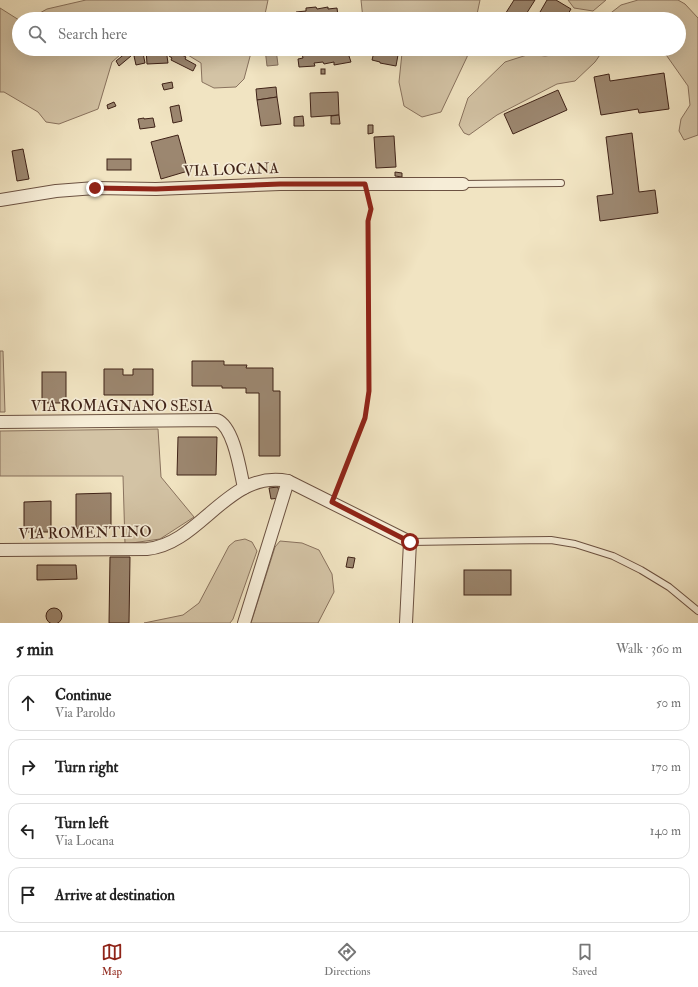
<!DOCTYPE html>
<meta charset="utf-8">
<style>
:root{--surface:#fff;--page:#f6f6f6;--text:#222;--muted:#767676;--line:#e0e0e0;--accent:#8f2418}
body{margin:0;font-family:"IM FELL Double Pica",serif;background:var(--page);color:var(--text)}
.stop{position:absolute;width:12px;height:12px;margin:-9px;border:3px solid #8f2418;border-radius:50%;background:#fff}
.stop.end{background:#8f2418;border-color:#fff;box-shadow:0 1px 4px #0008}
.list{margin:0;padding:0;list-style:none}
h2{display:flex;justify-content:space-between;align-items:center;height:52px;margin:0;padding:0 16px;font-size:17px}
h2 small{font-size:13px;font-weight:400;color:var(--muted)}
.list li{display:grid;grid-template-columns:26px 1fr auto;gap:12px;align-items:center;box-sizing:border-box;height:56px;margin:0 8px 8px;padding:0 8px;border:1px solid var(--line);border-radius:12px}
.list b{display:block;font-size:15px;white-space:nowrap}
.list p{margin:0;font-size:13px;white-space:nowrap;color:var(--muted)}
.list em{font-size:13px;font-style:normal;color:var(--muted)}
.icon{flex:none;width:22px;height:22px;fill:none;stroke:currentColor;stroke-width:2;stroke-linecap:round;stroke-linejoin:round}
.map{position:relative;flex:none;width:698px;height:623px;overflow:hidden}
.search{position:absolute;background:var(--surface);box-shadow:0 4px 16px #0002;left:12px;right:12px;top:12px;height:44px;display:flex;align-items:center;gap:10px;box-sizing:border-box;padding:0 14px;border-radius:22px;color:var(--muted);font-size:15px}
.sheet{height:308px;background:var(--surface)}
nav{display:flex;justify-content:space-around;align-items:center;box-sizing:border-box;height:56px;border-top:1px solid var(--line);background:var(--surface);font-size:11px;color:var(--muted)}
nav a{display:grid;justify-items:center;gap:2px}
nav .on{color:var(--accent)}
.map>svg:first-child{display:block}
</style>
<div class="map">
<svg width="698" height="623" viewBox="0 0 698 623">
<rect width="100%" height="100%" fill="#f1e4c2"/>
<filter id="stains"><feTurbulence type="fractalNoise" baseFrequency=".005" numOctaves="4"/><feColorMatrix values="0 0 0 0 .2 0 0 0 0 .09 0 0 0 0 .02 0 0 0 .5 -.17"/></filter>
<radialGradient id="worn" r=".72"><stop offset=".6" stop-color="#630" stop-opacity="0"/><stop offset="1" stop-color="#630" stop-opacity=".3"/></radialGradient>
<g fill="#d3c3a5" stroke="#89725e">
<polygon points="86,0 268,0 264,19 29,19 47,9"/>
<polygon points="361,0 480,0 476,19 363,19"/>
<polygon points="568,0 606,0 593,11 574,8"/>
<polygon points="638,0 678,0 685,4 698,18 698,135 684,140 679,131 681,119 690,105 688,86 662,49 679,49 679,19 603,19 621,5"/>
<polygon points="0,8 19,20 19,49 127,49 112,62 98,109 59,124 46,122 38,112 4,92 0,92"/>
<polygon points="178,49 252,49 244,79 236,87 214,88 202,82 201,63"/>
<polygon points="382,49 469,49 467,57 441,112 422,117 404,106 399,82 402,53"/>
<polygon points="562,49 604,49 595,62 575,81 557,84 497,115 469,135 464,133 459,125 468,98 505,62 530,54 545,56 552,55"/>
<polygon points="0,351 3,351 5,412 0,412"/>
<polygon points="158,429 161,477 194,517 160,539 125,544 123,476 0,476 0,431"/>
<polygon points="245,539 252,542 257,551 233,619 230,623 144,623 183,615 199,603 229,546 235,541"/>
<polygon points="280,541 302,543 319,550 332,574 334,592 318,623 251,623 275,547"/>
</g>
<polygon fill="#b4a288" stroke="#856f5b" points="265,49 276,49 278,65 267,66"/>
<g fill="#9c8770" stroke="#3f2217">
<polygon points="514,0 535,0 523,19 502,19"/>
<polygon points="547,0 556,0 571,9 565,19 536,19"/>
<polygon points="316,7 317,9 328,7 328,9 337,8 338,16 343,15 344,19 297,19 296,12 306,11 306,8"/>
<polygon points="277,14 277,19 268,19 268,15"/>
<polygon points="146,49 166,49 168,63 147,64"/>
<polygon points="310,49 343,49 344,54 348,53 351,62 334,65 334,62 324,64 323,62 314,63 315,66 299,67 298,59 303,58 301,50"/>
<polygon points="539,49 547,49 545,53"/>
<polygon points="172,50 186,57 185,59 196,65 193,71 171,60 172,58 169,56"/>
<polygon points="127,52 131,56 119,66 116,61"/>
<polygon points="374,52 398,55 396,66 380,63 380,62 372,60"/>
<polygon points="143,53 145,63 136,65 134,56"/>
<rect x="321" y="69" width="4" height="5"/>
<polygon points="664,73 669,109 639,113 638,109 601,115 594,77 609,74 610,81"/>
<polygon points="172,82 173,88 164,90 162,84"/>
<polygon points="276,87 277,97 257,100 256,89"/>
<polygon points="558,90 567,110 513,134 504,114"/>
<polygon points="338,92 339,115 311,117 310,93"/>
<polygon points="277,97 281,124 261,126 257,100"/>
<polygon points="114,102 116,106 108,109 107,105"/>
<polygon points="179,105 182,121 173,123 170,107"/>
<polygon points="339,115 340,124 331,124 331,116"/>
<polygon points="303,116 304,126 294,126 294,117"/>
<polygon points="144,118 144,119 153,118 155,127 140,129 138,119"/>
<polygon points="368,125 373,125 373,133 368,134"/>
<polygon points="632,133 639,192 655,190 658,213 600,221 597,196 613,194 606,137"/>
<polygon points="178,135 188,171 161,179 151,142"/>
<polygon points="394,136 396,167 376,168 374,137"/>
<polygon points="23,149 29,179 17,181 12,151"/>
<rect x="107" y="159" width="24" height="11"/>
<polygon points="395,172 402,173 402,177 395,176"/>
<polygon points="192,361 224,361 224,365 247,365 246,368 273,368 273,391 280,391 280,456 259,456 259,393 246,393 246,388 222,388 222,386 192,386"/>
<polygon points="104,369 123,369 123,375 133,375 133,369 153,369 153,395 104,395"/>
<rect x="42" y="372" width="24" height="31"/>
<polygon points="178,437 217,437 216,475 177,475"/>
<polygon points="278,487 280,498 271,499 269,488"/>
<polygon points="111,493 111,528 76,529 76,494"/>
<polygon points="51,501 51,532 24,532 24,502"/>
<polygon points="110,557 130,557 129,623 109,623"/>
<polygon points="348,557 355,558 353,568 346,567"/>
<polygon points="37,565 76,565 77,579 37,580"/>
<rect x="464" y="570" width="47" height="25"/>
<circle cx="54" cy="616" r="8"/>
</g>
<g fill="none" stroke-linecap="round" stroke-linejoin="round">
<defs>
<g id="service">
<polyline points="463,184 561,183"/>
<polyline points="410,542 551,540 575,544 613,556 641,570 669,587 698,611"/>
</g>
<g id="minor">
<polyline points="0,200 56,191 95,188 156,189 280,184 463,184"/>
<path d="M0,422L217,420C234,427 240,470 244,488"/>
<polyline points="288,481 410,542 406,623"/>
<path d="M0,550L147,549C201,544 228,469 288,481L244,623"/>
</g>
</defs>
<use href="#service" stroke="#6c5242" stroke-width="8"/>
<use href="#minor" stroke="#6c5242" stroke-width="14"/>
<polyline stroke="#3f2217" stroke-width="2.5" stroke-dasharray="1 2" stroke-linecap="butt" points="336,493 365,418 369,391 368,221 371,209 368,196"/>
<use href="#service" stroke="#f6edd7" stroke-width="6"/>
<use href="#minor" stroke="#f6edd7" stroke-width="12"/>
</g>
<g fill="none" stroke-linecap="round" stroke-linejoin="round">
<polyline stroke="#8f2418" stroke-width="5" points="95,188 156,189 280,184 365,184 371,209 368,221 369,391 365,418 332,502 410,542"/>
</g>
<g text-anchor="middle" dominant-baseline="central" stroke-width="3.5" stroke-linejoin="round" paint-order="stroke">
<g font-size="15" fill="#3f2217" stroke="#f6edd7">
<text transform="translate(231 170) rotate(-2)">VIA LOCANA</text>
<text x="122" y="406">VIA ROMAGNANO SESIA</text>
<text transform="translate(85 533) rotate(-1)">VIA ROMENTINO</text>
</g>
</g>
<rect width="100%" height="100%" filter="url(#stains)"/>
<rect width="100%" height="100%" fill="url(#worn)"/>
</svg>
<div class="stop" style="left:410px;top:542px"></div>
<div class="stop end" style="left:95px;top:188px"></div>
<div class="search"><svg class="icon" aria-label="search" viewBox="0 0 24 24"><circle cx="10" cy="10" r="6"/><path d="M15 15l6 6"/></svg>Search here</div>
</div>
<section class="sheet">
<h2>5 min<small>Walk · 360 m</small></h2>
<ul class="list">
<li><svg class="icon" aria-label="ahead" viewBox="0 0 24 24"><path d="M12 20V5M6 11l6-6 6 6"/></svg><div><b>Continue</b><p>Via Paroldo</p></div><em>50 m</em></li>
<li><svg class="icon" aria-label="right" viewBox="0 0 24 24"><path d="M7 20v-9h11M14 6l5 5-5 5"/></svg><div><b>Turn right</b></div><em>170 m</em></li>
<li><svg class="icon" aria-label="left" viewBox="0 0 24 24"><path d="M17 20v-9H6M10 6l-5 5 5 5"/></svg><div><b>Turn left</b><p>Via Locana</p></div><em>140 m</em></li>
<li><svg class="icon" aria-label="arrive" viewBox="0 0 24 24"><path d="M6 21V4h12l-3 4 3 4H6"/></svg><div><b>Arrive at destination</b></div></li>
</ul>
</section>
<nav>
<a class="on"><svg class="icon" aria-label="map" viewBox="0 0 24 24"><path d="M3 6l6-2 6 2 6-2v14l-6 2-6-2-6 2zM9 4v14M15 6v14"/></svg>Map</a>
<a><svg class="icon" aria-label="directions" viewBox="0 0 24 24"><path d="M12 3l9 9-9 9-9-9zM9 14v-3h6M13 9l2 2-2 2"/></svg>Directions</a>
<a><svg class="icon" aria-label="saved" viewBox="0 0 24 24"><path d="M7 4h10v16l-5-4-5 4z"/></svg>Saved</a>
</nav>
